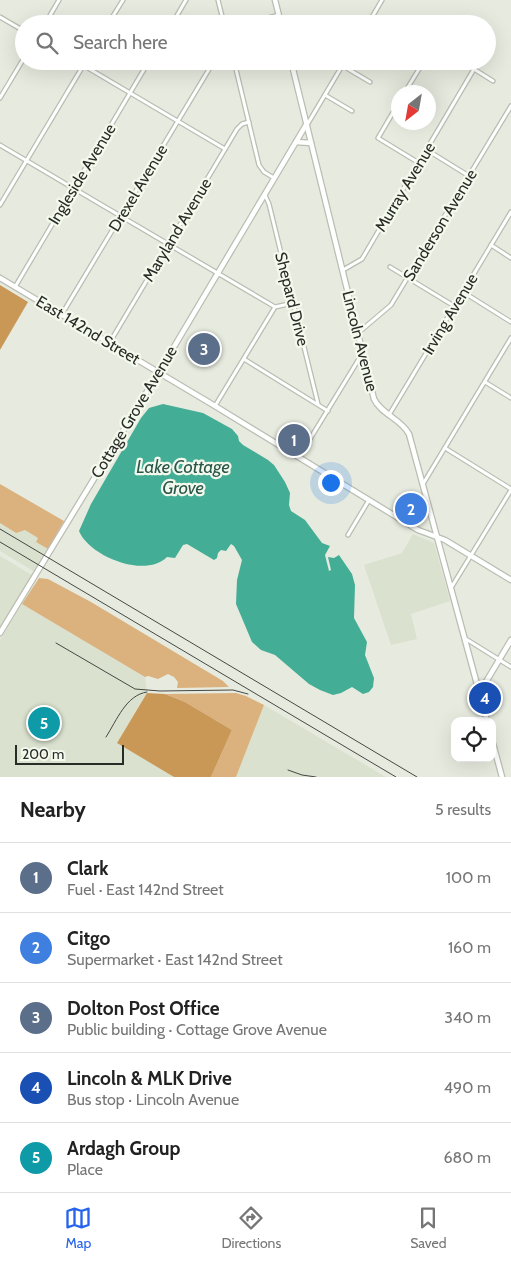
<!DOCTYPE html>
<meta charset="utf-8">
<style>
:root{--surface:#fff;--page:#f6f6f6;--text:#222;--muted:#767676;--line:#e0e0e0;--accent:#2563eb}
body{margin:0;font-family:Cabin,sans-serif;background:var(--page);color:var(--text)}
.controls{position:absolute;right:15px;bottom:15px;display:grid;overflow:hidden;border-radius:10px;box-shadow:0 5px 20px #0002}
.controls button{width:45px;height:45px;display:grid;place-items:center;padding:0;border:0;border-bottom:1px solid var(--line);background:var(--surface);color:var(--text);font:25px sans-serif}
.compass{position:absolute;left:391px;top:85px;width:45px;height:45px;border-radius:50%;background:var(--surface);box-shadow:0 5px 20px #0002;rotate:211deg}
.scale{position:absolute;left:15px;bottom:12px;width:109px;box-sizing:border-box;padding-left:5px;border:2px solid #292b27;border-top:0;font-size:14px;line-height:18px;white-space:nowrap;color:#292b27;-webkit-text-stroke:4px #f4f9ed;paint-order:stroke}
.you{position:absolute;left:330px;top:482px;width:18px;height:18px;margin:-12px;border:4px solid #fff;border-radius:50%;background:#1a73e8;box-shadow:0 0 0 8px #1a73e833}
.badge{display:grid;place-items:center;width:32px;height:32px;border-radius:50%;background:var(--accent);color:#fff;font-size:16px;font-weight:700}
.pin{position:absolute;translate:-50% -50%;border:2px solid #fff;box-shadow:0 1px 5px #0006}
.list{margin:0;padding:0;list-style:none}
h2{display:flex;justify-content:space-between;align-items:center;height:65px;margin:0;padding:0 20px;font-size:21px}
h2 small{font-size:16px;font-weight:400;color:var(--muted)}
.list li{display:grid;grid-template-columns:32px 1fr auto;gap:15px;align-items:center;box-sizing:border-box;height:70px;padding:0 20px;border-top:1px solid var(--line)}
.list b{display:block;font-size:19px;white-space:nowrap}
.list p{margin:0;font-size:16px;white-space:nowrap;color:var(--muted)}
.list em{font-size:16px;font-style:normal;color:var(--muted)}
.icon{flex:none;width:28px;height:28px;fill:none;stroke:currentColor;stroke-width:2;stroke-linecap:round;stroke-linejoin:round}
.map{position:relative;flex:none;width:511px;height:777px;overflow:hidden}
.search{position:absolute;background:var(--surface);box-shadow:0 5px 20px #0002;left:15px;right:15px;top:15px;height:55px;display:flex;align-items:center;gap:12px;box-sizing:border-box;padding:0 18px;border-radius:28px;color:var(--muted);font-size:19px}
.sheet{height:415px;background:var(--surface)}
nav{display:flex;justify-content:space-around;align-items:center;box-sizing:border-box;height:70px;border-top:1px solid var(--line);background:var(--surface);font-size:14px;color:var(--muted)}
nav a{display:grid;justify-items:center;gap:2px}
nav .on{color:var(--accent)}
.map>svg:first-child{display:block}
</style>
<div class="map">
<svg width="511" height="777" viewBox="0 0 511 777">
<rect width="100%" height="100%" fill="#e7ebdf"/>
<g fill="#dae1ce">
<polygon points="0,523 15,533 24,529 38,538 36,542 48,549 35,572 0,551"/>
<polygon points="413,534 434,543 450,601 411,614 417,639 391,645 364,565 402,553"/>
<polygon points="0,556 32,575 0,628"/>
<polygon points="22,604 145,677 147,693 117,743 174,777 0,777 0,640"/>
<polygon points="264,705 386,777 236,777"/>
</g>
<g fill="#dbb27e">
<polygon points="0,484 64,521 48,549 36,542 38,538 25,530 16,533 0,523"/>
<polygon points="39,578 48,579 91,602 223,681 229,687 177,688 178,682 174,677 168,674 158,679 148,676 145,677 22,604"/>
<polygon points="236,693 246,696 264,705 236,777 211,777 232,730 185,702 165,694"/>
</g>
<g fill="#ca9856">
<polygon points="0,285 28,302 0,350"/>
<polygon points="147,693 165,694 185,702 232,730 211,777 174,777 117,743"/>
</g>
<path fill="#44ad95" d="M163,404L203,413L232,429L238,436L239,441L243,445L268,460L274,465L285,482L290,493L289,505L291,511L305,520L322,543L330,546L325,555L329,571L331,570L328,557L334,558L339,555L352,574L355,585L354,618L367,642L365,655L374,678L373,687L369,692L363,694L352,687L341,693L333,695L320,690L309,684L275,655L261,650L252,642L236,604L237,580L242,560L234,546L231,544L226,551L221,550L218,553L217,558L214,560L187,544L183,545L175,558L167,557C145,579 89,556 79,531L91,504L141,418L149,408Z"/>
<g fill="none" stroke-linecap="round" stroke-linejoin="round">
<defs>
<g id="minor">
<polyline points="218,0 224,24"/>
<polyline points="0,17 24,31"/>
<polyline points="45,24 59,0"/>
<polyline points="108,24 123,0"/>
<polyline points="172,24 186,0"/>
<polyline points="245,24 279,15"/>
<polyline points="368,24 382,0"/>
<polyline points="76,61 225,149"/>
<polyline points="234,61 259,165 264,172 274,178"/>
<polyline points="461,61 493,81"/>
<polyline points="343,66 370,82"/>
<polyline points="405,92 424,61"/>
<polyline points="325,95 352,111"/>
<polyline points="0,98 24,58"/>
<polyline points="398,104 378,138 419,163"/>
<polyline points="307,125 345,61"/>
<polyline points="0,145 275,307"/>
<polyline points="427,150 469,176"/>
<polyline points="265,195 269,204 318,404"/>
<polyline points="0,205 86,61"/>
<polyline points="491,245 511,258"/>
<polyline points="390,267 454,306"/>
<polyline points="343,270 362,259 474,69"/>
<polyline points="15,287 149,61"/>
<polyline points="463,292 511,322"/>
<polyline points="62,314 214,61"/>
<polyline points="358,333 391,305 511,106"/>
<polyline points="110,342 237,129 242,124 249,122"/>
<polyline points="244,359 328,411"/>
<polyline points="485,382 511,398"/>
<polyline points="215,406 275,307 293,303"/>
<polyline points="389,415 511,212"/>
<polyline points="445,448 511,489"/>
<polyline points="299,457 362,354"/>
<polyline points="423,484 511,338"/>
<polyline points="348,535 369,500"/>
<polyline points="451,588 511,490"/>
<polyline points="466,639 511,667"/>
</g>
<g id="tertiary">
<polyline points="275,0 281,24"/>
<path d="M291,61L374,399C381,414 401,419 409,434L487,721"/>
<polyline points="296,142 311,143"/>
<polyline points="0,278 215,406 418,530 445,540 511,580"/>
<polyline points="0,633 159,372 306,125"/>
<polyline points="480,692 511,640"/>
<polyline points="492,740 502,777"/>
</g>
</defs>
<use href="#minor" stroke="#babeb2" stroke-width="5.5"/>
<use href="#tertiary" stroke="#babeb2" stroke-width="7"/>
<use href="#minor" stroke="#fff" stroke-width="3"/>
<use href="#tertiary" stroke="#fff" stroke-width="4.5"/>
<g stroke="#464843" stroke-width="1">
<polyline points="0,529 417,777"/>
<polyline points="0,542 396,777"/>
<polyline points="56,643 135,689 160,691 233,690 248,694"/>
<path d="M106,737C117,720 126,695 147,692"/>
<polyline points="288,770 302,775 316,777"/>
</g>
</g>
<g text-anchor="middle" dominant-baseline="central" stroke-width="4.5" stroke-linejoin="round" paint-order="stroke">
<g font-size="16" fill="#292b27" stroke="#f4f9ed">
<text transform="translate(82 174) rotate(-59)">Ingleside Avenue</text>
<text transform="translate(405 187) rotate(-59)">Murray Avenue</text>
<text transform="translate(138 188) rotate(-59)">Drexel Avenue</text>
<text transform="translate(440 225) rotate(-59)">Sanderson Avenue</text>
<text transform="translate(177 230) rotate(-59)">Maryland Avenue</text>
<text transform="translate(292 299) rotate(76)">Shepard Drive</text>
<text transform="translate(450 314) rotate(-59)">Irving Avenue</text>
<text transform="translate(88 330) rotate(31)">East 142nd Street</text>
<text transform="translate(360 341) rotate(76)">Lincoln Avenue</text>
<text transform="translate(134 412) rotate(-59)">Cottage Grove Avenue</text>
</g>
<g font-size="18" font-style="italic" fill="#29564b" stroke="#f4f9ed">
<text x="183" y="467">Lake Cottage<tspan x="183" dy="21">Grove</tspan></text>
</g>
</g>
</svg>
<div class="controls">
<button><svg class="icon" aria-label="locate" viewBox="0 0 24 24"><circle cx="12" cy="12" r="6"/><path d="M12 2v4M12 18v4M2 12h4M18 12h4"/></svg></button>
</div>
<svg class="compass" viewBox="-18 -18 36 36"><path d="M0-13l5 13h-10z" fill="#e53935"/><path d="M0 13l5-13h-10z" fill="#767676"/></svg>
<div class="scale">200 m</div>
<div class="you"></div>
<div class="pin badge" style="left:294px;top:440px;background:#5c6f8a">1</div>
<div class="pin badge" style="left:411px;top:509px;background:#3f7fe0">2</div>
<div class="pin badge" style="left:204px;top:349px;background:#5c6f8a">3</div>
<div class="pin badge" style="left:485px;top:698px;background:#1a4fb4">4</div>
<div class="pin badge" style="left:44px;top:723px;background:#0f9aa8">5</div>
<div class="search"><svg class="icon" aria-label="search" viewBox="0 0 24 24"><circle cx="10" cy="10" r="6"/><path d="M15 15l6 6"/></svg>Search here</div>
</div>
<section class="sheet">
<h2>Nearby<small>5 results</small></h2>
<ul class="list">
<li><span class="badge" style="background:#5c6f8a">1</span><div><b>Clark</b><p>Fuel · East 142nd Street</p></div><em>100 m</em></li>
<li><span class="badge" style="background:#3f7fe0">2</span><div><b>Citgo</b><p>Supermarket · East 142nd Street</p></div><em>160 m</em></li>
<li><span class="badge" style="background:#5c6f8a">3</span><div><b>Dolton Post Office</b><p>Public building · Cottage Grove Avenue</p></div><em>340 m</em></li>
<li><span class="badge" style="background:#1a4fb4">4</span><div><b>Lincoln &amp; MLK Drive</b><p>Bus stop · Lincoln Avenue</p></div><em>490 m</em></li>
<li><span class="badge" style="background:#0f9aa8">5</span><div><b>Ardagh Group</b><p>Place</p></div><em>680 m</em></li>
</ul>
</section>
<nav>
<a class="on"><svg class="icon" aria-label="map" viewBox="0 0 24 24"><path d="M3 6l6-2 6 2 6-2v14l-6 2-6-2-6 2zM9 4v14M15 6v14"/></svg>Map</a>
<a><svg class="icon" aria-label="directions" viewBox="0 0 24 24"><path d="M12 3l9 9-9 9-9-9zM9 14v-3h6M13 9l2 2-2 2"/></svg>Directions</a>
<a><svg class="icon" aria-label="saved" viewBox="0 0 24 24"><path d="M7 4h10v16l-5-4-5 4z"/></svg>Saved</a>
</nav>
